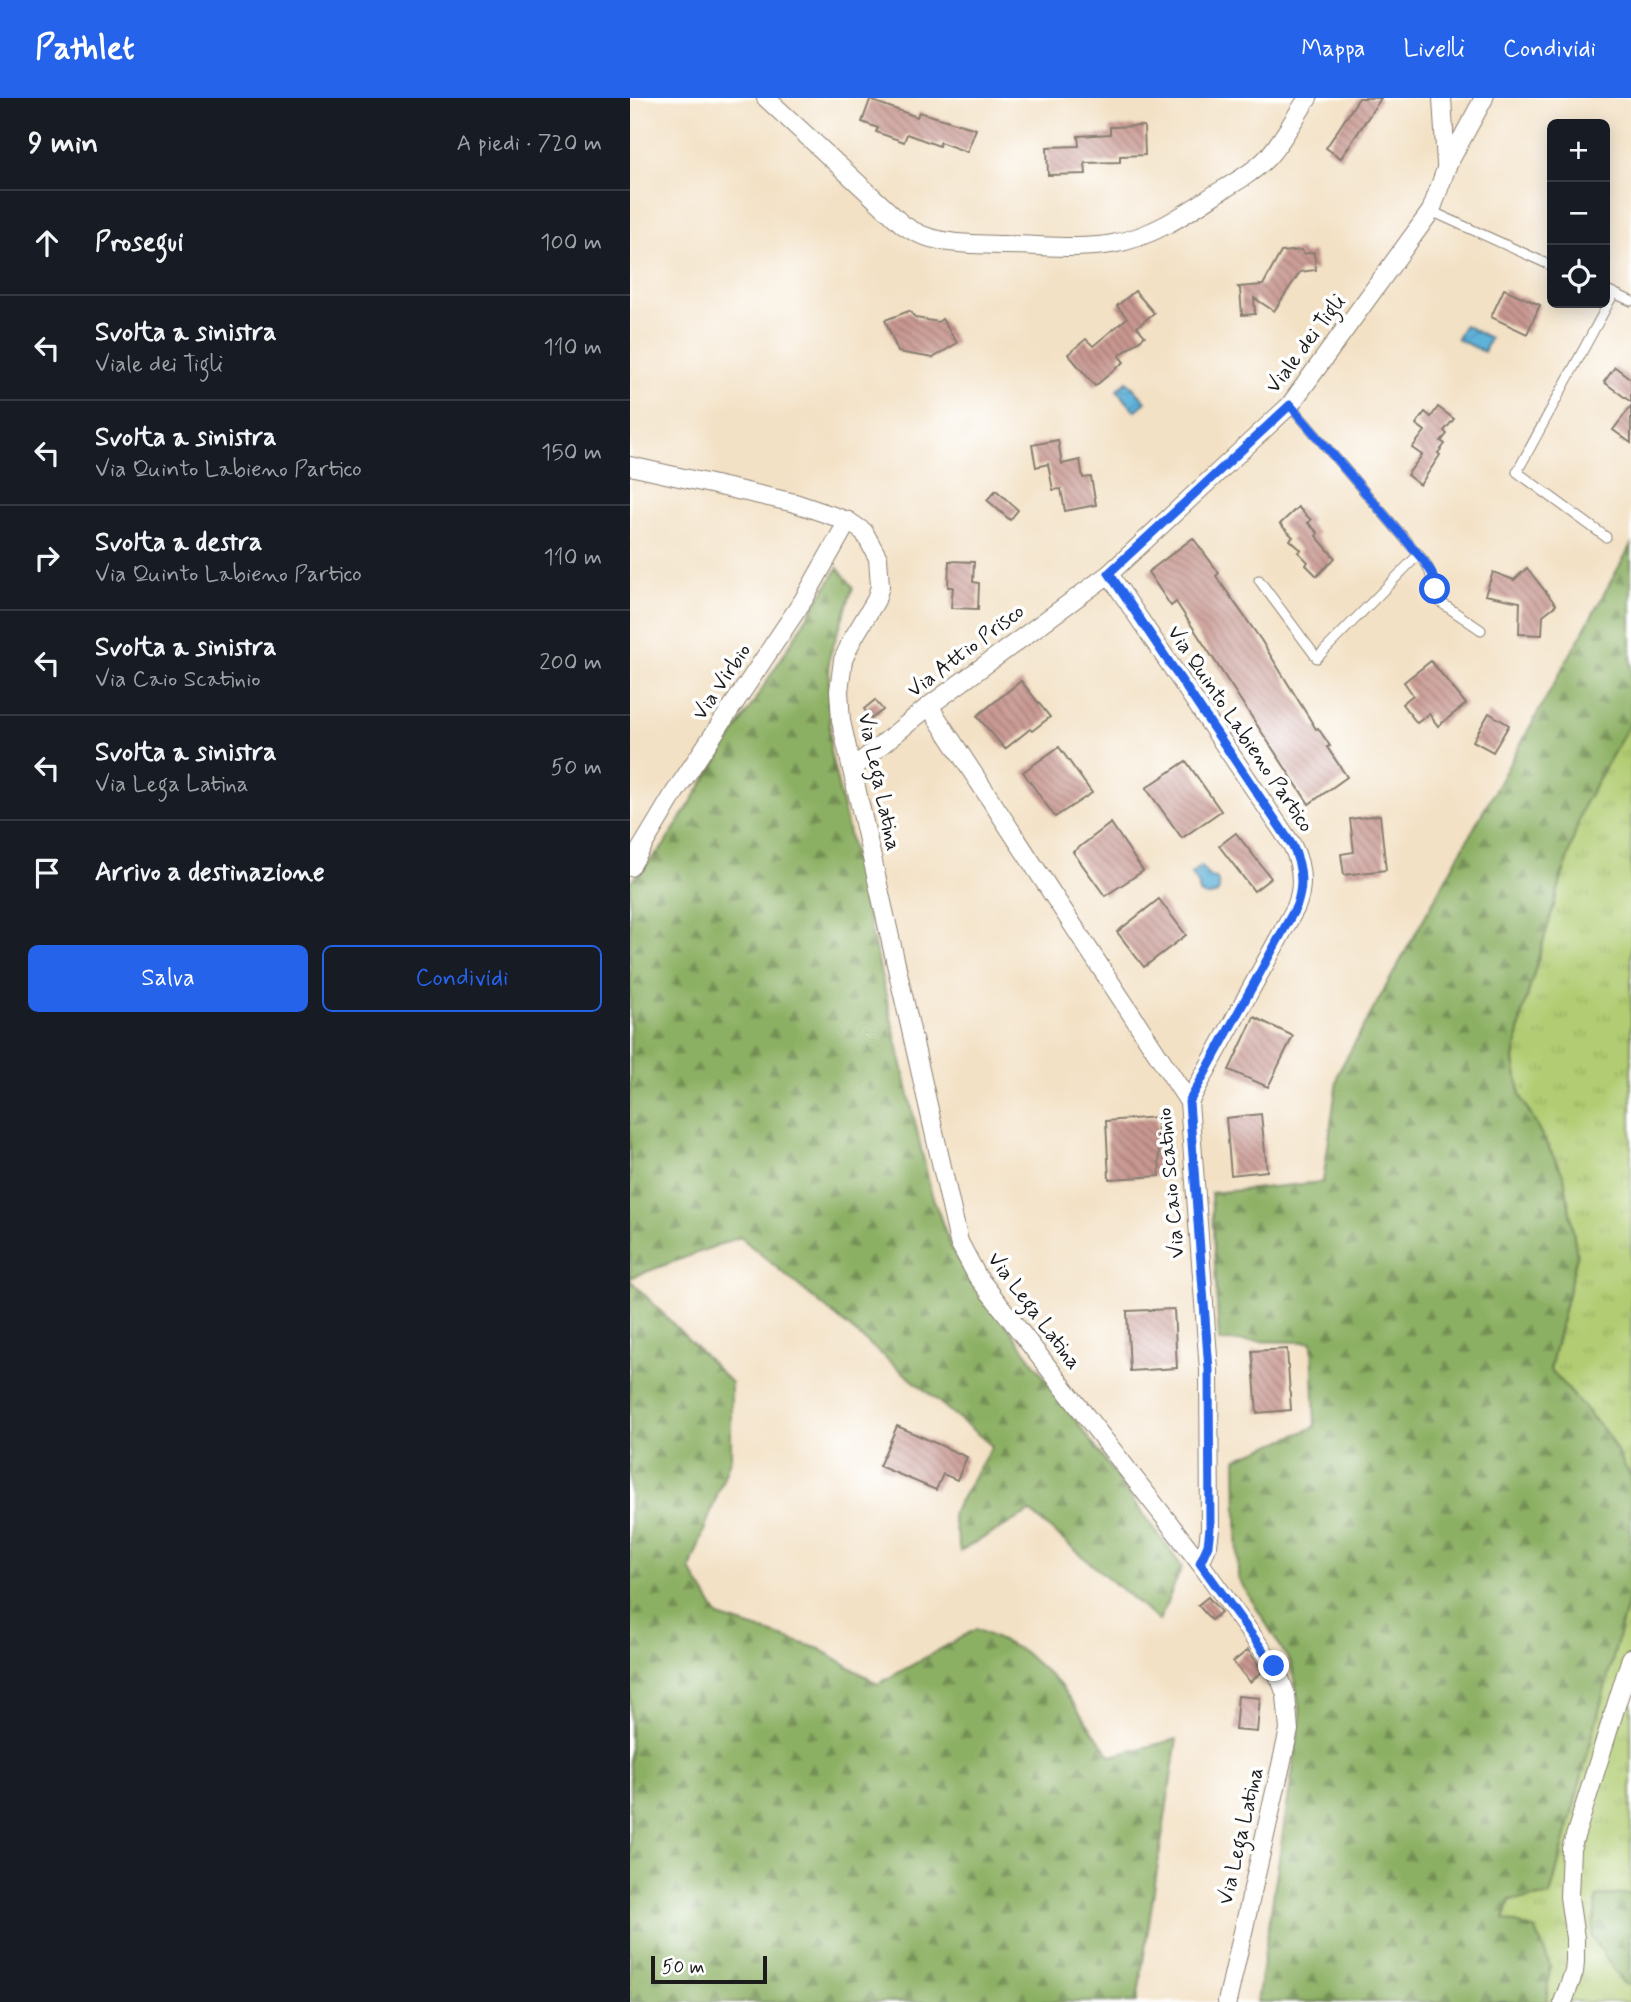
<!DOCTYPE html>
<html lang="it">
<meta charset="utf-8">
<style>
:root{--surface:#171b24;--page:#20242c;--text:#f1f3f6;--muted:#9ea1a6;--line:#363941;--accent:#2563eb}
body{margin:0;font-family:Mynerve,sans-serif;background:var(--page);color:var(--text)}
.controls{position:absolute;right:21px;top:21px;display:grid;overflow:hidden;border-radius:10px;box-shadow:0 4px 18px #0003}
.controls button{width:63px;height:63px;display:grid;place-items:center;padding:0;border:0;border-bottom:2px solid var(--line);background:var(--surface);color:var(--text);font:35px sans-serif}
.scale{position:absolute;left:21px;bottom:18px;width:116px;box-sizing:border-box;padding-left:7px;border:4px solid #1c1c1c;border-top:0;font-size:19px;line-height:24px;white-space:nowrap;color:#1c1c1c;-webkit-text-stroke:5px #fff;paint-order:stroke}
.stop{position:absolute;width:21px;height:21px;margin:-16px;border:5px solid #2563eb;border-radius:50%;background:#fff}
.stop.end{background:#2563eb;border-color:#fff;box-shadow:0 2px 7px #0008}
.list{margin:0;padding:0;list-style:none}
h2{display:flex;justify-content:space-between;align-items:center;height:91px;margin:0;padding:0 28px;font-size:30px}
h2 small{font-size:23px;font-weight:400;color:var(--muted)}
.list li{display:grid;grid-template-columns:46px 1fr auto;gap:21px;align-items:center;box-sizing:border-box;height:105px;padding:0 28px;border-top:2px solid var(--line)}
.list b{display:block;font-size:26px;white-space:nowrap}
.list p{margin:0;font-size:23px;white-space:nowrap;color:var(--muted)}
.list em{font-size:23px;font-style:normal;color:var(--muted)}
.actions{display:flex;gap:14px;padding:21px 28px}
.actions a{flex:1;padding:16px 0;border:2px solid var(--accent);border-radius:10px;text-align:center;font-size:24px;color:var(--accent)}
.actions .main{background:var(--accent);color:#fff}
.icon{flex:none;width:38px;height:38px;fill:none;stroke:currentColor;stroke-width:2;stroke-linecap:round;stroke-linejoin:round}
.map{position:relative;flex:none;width:1001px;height:1904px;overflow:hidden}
header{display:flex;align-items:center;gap:42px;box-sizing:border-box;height:98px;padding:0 35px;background:var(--accent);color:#fff}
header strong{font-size:33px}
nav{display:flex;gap:38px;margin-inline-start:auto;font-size:24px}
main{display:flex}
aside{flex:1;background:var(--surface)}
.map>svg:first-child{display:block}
</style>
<header>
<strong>Pathlet</strong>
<nav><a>Mappa</a><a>Livelli</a><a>Condividi</a></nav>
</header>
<main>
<aside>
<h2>9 min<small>A piedi · 720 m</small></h2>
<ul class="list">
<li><svg class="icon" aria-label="ahead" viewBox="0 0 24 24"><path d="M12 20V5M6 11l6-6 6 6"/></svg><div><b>Prosegui</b></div><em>100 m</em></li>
<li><svg class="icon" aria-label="left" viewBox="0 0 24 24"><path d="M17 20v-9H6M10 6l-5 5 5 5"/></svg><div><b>Svolta a sinistra</b><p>Viale dei Tigli</p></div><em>110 m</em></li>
<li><svg class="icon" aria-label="left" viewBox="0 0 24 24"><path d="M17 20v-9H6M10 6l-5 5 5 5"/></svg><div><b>Svolta a sinistra</b><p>Via Quinto Labieno Partico</p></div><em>150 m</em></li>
<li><svg class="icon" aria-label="right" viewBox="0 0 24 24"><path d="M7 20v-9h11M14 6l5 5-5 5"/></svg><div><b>Svolta a destra</b><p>Via Quinto Labieno Partico</p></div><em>110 m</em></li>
<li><svg class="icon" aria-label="left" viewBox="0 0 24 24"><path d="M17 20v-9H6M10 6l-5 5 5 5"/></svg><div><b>Svolta a sinistra</b><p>Via Caio Scatinio</p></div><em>200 m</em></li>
<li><svg class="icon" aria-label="left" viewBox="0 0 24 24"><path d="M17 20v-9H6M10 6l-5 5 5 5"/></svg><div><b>Svolta a sinistra</b><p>Via Lega Latina</p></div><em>50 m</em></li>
<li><svg class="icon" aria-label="arrive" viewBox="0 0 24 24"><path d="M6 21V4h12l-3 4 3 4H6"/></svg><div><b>Arrivo a destinazione</b></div></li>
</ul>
<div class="actions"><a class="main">Salva</a><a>Condividi</a></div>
</aside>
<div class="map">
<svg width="1001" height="1904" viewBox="0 0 1001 1904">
<defs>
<pattern id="grass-tufts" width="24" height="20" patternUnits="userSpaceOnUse" patternTransform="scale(1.75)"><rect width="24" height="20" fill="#b1cc72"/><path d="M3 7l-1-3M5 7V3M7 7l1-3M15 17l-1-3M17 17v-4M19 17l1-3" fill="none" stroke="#98af62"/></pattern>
<pattern id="forest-firs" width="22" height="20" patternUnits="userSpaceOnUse" patternTransform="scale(1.75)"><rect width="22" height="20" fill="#8cb064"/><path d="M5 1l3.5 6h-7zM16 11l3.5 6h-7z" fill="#728e52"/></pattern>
<pattern id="water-waves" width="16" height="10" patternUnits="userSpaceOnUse" patternTransform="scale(1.75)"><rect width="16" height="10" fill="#5eb2da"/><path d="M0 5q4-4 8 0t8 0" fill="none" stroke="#5198ba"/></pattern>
<pattern id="building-back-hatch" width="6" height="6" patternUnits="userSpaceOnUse" patternTransform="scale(1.75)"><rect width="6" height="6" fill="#c89790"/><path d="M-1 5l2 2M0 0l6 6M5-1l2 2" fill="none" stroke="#a27a75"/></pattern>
</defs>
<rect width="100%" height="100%" fill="#fff"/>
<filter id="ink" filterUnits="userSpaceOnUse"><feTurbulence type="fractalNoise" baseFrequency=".0143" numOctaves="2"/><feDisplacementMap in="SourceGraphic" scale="14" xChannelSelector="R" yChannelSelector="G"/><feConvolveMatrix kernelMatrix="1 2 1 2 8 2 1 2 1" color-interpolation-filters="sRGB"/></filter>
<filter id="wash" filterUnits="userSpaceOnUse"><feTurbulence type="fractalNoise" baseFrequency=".00686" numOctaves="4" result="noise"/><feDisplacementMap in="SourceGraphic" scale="28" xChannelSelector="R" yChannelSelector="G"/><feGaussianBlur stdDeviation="1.57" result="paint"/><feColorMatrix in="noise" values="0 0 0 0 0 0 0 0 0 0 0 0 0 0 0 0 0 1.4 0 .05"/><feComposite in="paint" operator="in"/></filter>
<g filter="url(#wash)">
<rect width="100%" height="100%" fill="#f3e1c5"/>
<g fill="url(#grass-tufts)" stroke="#667447" stroke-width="2">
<polygon points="1001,624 1001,1381 977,1336 920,1271 947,1157 934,1078 890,997 884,962 892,916 953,708"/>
<polygon points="1001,1491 1001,1795 998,1797 993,1885 1001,1886 1001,1904 916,1904 920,1868 874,1822 880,1802 920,1798"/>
</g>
<g fill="url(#forest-firs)" stroke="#546640" stroke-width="2">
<polygon points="1001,447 1001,624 953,708 892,916 884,962 890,997 934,1078 947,1157 920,1271 977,1336 1001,1379 1001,1491 920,1798 880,1802 874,1821 906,1832 920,1868 916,1904 627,1904 671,1617 661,1566 608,1480 606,1361 685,1329 682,1244 589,1243 581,1095 693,1084 708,975"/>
<polygon points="208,470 223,489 199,560 200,653 301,1094 322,1152 552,1469 529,1523 400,1414 330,1453 322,1416 362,1348 110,1139 0,1180 0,784 33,749"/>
<polygon points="0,1182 101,1285 101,1359 60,1471 89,1519 190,1551 248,1586 346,1531 393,1553 429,1586 481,1658 547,1641 507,1904 0,1904"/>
<polygon points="1001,1795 1001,1886 993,1885 962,1839 967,1799"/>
</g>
<g fill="url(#water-waves)" stroke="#3d677b" stroke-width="2">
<polygon points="834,227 860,240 854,254 827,241"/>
<polygon points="497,283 516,304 505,313 487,292"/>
<path d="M571,768C574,771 575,776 579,778C585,782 585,776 588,784C593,798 578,801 570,795L568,785L561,776Z"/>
</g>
<g id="blocks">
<g fill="url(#building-back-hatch)">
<polygon points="729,0 751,0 711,60 696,50"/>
<polygon points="240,2 287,19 289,14 346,31 337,54 310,44 309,48 277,36 274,44 246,34 248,30 232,24"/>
<polygon points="514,28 515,57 490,58 490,64 455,65 456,76 418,77 417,49 449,48 448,38 480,36 480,29"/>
<polygon points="672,152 673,156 684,154 686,172 670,174 644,213 624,200 625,216 612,217 610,191 608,189 633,187 651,154"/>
<polygon points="874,191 910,207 897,236 861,219"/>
<polygon points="505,193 524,215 507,229 515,238 489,258 494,264 465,288 438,256 456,241 463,248 497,220 487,208"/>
<polygon points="279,213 286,220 308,224 312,221 327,245 303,260 268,254 255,222"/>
<polygon points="985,269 1001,281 1001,304 974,284"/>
<polygon points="1001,308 1001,345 983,332"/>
<polygon points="808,309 824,321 814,333 817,336 811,343 815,346 808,355 810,357 790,387 777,377 792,357 782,350 795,333 786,326 795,314 801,319"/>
<polygon points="428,342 432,366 450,362 453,380 461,379 466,407 435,413 431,391 423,392 418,366 406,369 402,347"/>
<polygon points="366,392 388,412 380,422 357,402"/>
<polygon points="668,409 681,422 678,425 688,435 686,438 705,460 687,478 676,467 678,464 668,454 671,452 660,442 663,439 650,426"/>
<polygon points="563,440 589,475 586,478 631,542 686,631 688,630 700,648 697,649 717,679 679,706 546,504 541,508 518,474"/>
<polygon points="319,463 344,464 343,484 349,485 348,511 321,510 323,489 318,489"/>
<polygon points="897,470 926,507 913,517 912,537 889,536 890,504 855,497 863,474 884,482"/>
<polygon points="801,563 836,606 808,628 799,616 787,625 772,606 783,597 774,584"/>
<polygon points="391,583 420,619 402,633 400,631 375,651 347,618"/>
<polygon points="245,602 253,612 241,621 234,611"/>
<polygon points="859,615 879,627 863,654 843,643"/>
<polygon points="429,649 462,695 425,719 393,674"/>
<polygon points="556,663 591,713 552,740 516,690"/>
<polygon points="750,717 756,772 714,777 711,756 724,754 720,721"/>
<polygon points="481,725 513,773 475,798 443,754"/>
<polygon points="606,735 641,780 624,793 589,748"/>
<polygon points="529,801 556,837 514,869 487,834"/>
<polygon points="624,919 663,938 638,989 599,972"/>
<polygon points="631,1016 637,1073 601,1077 596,1020"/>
<polygon points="527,1019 530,1078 479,1081 476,1023"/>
<polygon points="544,1211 547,1270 500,1273 497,1213"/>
<polygon points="657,1251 661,1312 627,1315 622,1253"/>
<polygon points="267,1328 337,1359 327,1382 313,1376 306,1392 249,1368"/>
<polygon points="578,1499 591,1514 581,1522 568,1507"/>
<polygon points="618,1552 633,1573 620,1584 603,1564"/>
<polygon points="608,1598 630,1600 627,1634 605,1632"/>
</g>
</g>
</g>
<g filter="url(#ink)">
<use href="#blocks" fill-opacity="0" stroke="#887e70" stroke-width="2"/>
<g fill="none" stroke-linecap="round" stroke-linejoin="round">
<defs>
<g id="service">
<polyline points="801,113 922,168"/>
<polyline points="975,191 1001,203"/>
<path d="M660,307L794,463C804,475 801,491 810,504L851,532"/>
<polyline points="976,439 887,374 984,195"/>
<polyline points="629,482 687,560 789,456"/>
</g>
<g id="minor">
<path d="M136,0L272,126C301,148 340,146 375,147C410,147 447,152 482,146C522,139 554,117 587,95C604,85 622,75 635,62C652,45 664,20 678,0"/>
<polyline points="812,0 816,66"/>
<polyline points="0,368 165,405 218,423 234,434 248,460 250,488 246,502 222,542 213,562 209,593 211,623 329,1144 347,1178 570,1465 639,1561 651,1583 656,1597 659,1632 597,1904"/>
<path d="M479,476L662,747C672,767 674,788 666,809L559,1004"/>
<polyline points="299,608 559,1004 579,1272 580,1431 578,1447 570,1465"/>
<polyline points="222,671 299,608 479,476 660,307 801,113 817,68 854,0"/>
<polyline points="0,769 45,694 174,501 218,423"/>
<polyline points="933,1904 944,1874 945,1864 945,1840 939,1799 941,1751 1001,1560"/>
</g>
</defs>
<use href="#service" stroke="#887e70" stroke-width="11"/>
<use href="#minor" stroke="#887e70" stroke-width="20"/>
<use href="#service" stroke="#fff" stroke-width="9"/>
<use href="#minor" stroke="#fff" stroke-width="18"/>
</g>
</g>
<g fill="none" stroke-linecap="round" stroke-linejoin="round" filter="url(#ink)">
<path stroke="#2563eb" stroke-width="9" d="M644,1568L570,1465L578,1447L580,1430L579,1272L559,1004L666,809C674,788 672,767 662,747L479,475L660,307L794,463L802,475L805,491"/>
</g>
<g text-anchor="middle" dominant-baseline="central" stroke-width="7" stroke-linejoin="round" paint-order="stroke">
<g font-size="21" fill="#1c1c1c" stroke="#fff">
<text transform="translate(676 246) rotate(-53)">Viale dei Tigli</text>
<text transform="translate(336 553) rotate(-37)">Via Attio Prisco</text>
<text transform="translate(92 584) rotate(-56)">Via Virbio</text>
<text transform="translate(610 631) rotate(56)">Via Quinto Labieno Partico</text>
<text transform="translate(249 684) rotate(78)">Via Lega Latina</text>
<text transform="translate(541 1085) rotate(-95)">Via Caio Scatinio</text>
<text transform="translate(404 1213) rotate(53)">Via Lega Latina</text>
<text transform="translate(611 1738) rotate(-77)">Via Lega Latina</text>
</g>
</g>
</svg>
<div class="controls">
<button>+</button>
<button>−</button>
<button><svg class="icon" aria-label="locate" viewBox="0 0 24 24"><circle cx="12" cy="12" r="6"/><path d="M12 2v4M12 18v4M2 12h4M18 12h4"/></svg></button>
</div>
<div class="scale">50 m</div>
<div class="stop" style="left:805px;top:491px"></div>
<div class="stop end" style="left:644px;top:1568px"></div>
</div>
</main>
